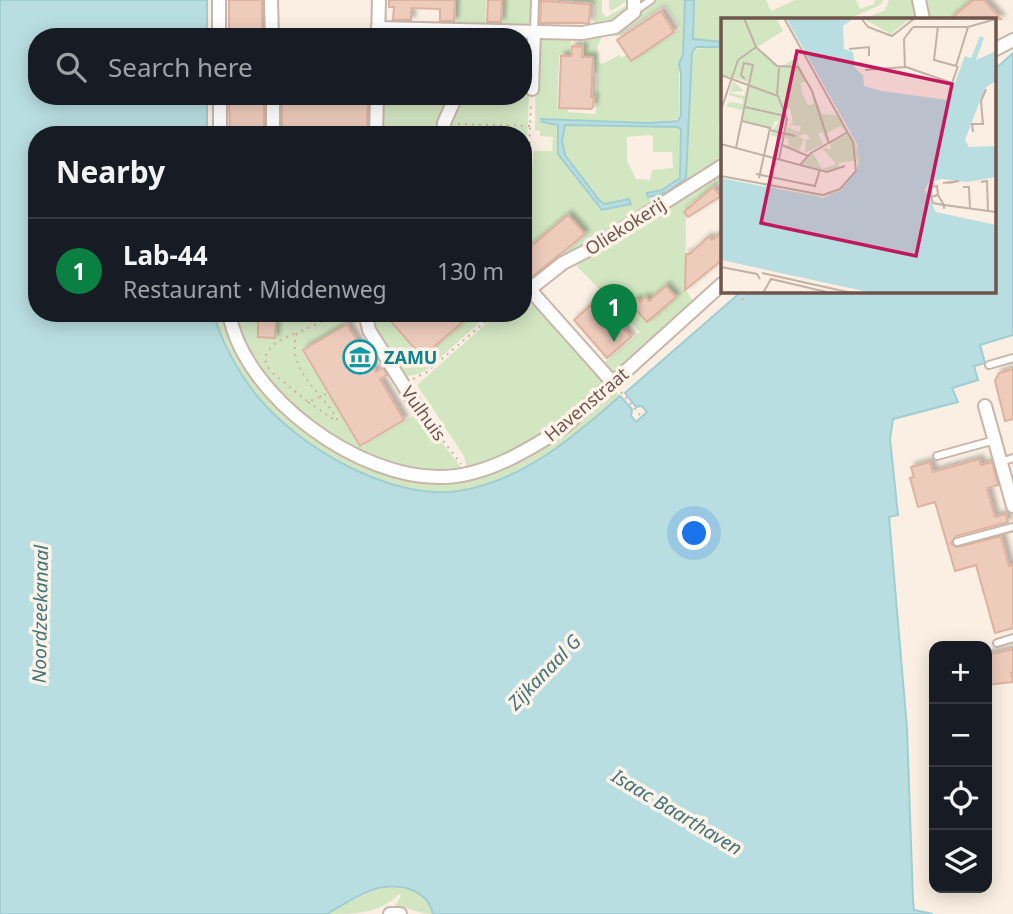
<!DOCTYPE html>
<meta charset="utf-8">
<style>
:root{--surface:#171b24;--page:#242831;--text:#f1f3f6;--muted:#9ea1a6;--line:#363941;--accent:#0b8043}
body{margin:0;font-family:"Noto Sans",sans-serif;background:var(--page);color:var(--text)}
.controls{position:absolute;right:21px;bottom:21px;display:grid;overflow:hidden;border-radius:14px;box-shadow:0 4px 18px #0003}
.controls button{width:63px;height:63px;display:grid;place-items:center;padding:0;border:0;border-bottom:2px solid var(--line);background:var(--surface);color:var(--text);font:35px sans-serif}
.you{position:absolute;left:695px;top:534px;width:24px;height:24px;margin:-18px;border:5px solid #fff;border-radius:50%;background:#1a73e8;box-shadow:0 0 0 10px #1a73e833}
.badge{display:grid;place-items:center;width:46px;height:46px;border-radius:50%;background:var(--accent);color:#fff;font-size:23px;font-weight:700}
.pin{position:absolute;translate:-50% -58px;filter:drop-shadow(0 2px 4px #0008)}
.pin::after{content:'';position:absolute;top:37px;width:24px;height:21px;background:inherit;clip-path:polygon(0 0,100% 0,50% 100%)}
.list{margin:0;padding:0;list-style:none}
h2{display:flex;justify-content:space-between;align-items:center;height:91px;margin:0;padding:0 28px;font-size:30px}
h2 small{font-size:23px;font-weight:400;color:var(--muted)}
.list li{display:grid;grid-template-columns:46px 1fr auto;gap:21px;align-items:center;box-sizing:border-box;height:105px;padding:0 28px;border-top:2px solid var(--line)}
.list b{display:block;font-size:26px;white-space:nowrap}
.list p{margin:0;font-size:23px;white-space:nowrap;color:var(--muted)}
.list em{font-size:23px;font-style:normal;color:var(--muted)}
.icon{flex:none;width:38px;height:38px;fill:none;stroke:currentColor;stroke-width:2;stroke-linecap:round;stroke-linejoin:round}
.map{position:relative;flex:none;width:1013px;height:914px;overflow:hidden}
.search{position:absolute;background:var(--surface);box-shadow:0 4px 18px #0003;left:28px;top:28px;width:504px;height:77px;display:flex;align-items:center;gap:18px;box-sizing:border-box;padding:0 24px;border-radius:28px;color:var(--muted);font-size:26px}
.panel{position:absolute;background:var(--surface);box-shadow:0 4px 18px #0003;left:28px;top:126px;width:504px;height:196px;border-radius:28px}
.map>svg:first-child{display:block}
</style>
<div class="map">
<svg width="1013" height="914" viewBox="0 0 1013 914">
<defs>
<filter id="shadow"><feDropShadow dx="4" dy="-4" stdDeviation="2" flood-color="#0004"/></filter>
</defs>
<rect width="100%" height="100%" fill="#faefe2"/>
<g fill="#d3e6c2" fill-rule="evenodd">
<polygon points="456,0 486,0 485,28 455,27"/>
<polygon points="503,0 532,0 531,29 502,28"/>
<polygon points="570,0 602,0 602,13 606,17 628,5 625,2 611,11 609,8 609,0 631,0 631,11 614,24 594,28 595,5 591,2"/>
<path d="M654,0H685L683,54L679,68L680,119L649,123L541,119L558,126V154L596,204L605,211L629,199L605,204L600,201L565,155L562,141L565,125L678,127L681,129L680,178L662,190L648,193L667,192L684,181L693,49L722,47V123L718,125L722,134V163L536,281H528L524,276L528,271L535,278L585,234L569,214L523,253V186L531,179L534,151H552L553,137L540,136V131L535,130L536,35L571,36L570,54L559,55L557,109H568V112L596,114L597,73L595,72L594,56L584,55V36L603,34L597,47L599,62L602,64L619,55L621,58L627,55L631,61L681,29L667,7H662L616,37L612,32ZM648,135L653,136V152H672L673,168L652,170L650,180L636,179L627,161V137Z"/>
<polygon points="694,0 766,0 771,11 795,0 856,0 860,9 874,4 875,0 883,0 882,4 849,19 722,19 722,42 693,40"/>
<polygon points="889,0 916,0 920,19 863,19 885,10"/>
<polygon points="923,0 972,0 950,19 928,19"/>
<polygon points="531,35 527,145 523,145 523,135 518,135 517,130 465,127 465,130 450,130 451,117 459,96 523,96 523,37"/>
<polygon points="384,96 452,96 441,135 384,135"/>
<polygon points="722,168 722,180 690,204 686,213 685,289 696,305 615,375 604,363 640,332 576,265 603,244"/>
<polygon points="531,296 606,384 565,421 516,451 467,469 464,456 417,385 498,313 523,313 523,302"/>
<path d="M213,313H227L233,336L311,430L410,477L491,469L613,388L620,396C573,438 522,481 458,491C392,501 299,447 258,397C238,371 223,345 213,313Z"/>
<path d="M235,313H362L361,323H347L302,351L361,447L418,413L461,467C385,483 287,417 250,353C243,341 239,327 235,313Z"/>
<polygon points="372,313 391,313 387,318 421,357 473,313 490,313 429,368 419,374 404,377 377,329"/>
<path d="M382,887C405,889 426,886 433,914C419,914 409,907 395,906L401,896L399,894C380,914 354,914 327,914L340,906Z"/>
</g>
<g fill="#b9dee1" stroke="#a0cdd2" stroke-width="2">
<path d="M0,0H207V37H37V96H207V135H37V313H213C223,345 237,371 258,397C299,447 391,501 458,491C522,481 573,438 620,396L632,409L631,416L636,422L647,412L642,406L636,407L625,393L742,291L994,290V70L1013,53V335L980,345L985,363L974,366L978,380L952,388L958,402L893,419L890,439L898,515L889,517L907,728L913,901L914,910L933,914H433C428,891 405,885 384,887C369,888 340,906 327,914H0Z"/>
<polygon points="685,0 694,0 693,39 722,42 722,47 696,47 692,52 686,178 667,192 648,197 647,193 662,190 680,178 681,130 678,127 565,125 562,141 565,155 600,201 605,204 629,199 631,204 602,210 558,154 558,125 542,122 541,119 649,123 678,121 681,116 681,74 679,64 683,54"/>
</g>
<g fill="#edccbc" stroke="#deb29e" stroke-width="2" filter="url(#shadow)">
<rect x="229" y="0" width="33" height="37"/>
<polygon points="389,0 455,0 454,21 440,21 440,9 411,8 411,20 393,20 394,7 389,7"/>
<polygon points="488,0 502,0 501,22 487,22"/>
<polygon points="973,0 984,0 1001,19 950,19"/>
<polygon points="541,1 590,4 589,23 540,23"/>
<polygon points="661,11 674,32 631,61 617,40"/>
<polygon points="572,46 583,47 582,57 593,57 591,97 594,97 593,107 591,109 559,108 561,56 571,56"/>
<polygon points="229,96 264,96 264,135 230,135"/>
<polygon points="282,96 368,96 367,135 282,135"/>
<polygon points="713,187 721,196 688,217 684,212"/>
<polygon points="568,215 585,234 533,276 523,265 523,253"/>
<polygon points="723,231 723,259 685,290 686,254 690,254 708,237 712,240"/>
<polygon points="666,286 676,297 647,322 631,304 637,299 640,302 645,297 649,301"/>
<polygon points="598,299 609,312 620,302 628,312 617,321 631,337 607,358 574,320"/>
<polygon points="258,313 276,313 275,338 258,337"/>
<polygon points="392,313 473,313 422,357 387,317"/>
<polygon points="347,324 376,372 383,368 387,375 380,379 404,420 360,446 303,350"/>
<polygon points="1013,369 1013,419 1005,421 995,381 999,373"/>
<polygon points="979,459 981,465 992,462 998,485 987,488 995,517 1006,514 1008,522 956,536 951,543 954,546 958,547 1001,536 1009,566 1013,565 1013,628 995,633 976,565 955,571 935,502 918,507 910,478 914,477 911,467 930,462 933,472"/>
<polygon points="1013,649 1013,672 1011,673 1013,682 987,685 987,655"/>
</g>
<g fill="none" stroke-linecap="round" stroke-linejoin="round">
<defs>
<g id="lane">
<polyline points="635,11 651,0"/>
<polyline points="534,32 535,0"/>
<polyline points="989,365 1013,358"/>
<polyline points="937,456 995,440"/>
<polyline points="1001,462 1013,458"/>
<polyline points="957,542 1013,527"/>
<polyline points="997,643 1013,638"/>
</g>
<g id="street">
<polyline points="219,0 219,37"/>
<polyline points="271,0 272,37"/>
<polyline points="919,0 923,19"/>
<polyline points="378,28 582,33 615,27 634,12 634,0"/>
<polyline points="378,37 379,0"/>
<polyline points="994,50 1013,40"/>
<polyline points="532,89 534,32"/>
<polyline points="220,96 220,135"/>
<polyline points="273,96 273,135"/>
<polyline points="376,135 377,96"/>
<polyline points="443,135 444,123 456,96"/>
<polyline points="523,282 613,383"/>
<polyline points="530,289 563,263 596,246 722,166"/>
<path d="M229,313C244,397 360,480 443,477C486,476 529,450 564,427L722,284"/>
<polyline points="365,313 369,330 419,410"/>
<polyline points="985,406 1013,506"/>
<polyline points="390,914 400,914"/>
</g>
</defs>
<use href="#lane" stroke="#c9b6aa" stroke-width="10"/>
<use href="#street" stroke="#c9b6aa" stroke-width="16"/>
<g stroke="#d1b0a0" stroke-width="2" stroke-dasharray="2 5" stroke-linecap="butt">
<polyline points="458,124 530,126"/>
<polyline points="523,183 528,179 531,102"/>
<polyline points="742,300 752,290"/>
<path d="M269,369C256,351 282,338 296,333"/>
<polyline points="273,373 308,402 326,394"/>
<polyline points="413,379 427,372 495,313"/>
<polyline points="621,392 640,415"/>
<path d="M308,402L336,421L337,419C322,391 285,370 297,333L332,317L353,315"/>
<polyline points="426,419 461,464"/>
</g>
<use href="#lane" stroke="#fff" stroke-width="6"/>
<use href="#street" stroke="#fff" stroke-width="12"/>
</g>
<defs>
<symbol id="museum-ring" viewBox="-11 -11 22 22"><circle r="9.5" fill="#fdf3e8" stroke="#0f9aa8" stroke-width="1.5"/><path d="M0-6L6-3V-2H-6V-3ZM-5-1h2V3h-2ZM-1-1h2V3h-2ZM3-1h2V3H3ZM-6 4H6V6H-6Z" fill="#0f9aa8"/></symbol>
</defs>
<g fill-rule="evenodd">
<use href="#museum-ring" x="341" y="338" width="38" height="38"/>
</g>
<g text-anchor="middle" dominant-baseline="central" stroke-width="7" stroke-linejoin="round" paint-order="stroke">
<g font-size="18" fill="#6f554b" stroke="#fdf3e8">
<text transform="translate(625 226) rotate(-32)">Oliekokerij</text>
<text transform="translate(586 404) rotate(-40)">Havenstraat</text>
<text transform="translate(424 413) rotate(54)">Vulhuis</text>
</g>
<g font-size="18" font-weight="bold" fill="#0d838f" stroke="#fdf3e8" text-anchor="start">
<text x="384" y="357">ZAMU</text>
</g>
<g font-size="19" font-style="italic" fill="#43757b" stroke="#fdf3e8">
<text transform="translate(40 614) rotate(-89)">Noordzeekanaal</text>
<text transform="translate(544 672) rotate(-46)">Zijkanaal G</text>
<text transform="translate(677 812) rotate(31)">Isaac Baarthaven</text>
</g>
</g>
<g transform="translate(721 18)">
<rect width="275" height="275" fill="#faefe2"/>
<path d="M0,0H55L62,13L35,30L59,49L75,40L86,63L80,65L81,75L87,87L93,86L88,64L101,96L116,97L125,114L119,108L105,116L106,124L101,114L97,116L102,126L84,135L85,121L90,122L85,116L77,118L83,121L78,133L67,128L68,121L64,120L66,109L78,114L80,108L67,107L72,105L69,90L65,92L66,105L59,109L62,121L49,117L58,103H54L51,111L22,102L23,93L5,88L9,84L22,86V81L8,77L12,63L23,73L11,74L12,68L10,75L23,78L27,64L0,56ZM141,0H190L170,16ZM129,114L138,134L139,147L131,163L117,175L94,180L37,168L102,178L118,172L136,152L137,137L136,142L118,145V150L109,153H106L81,146L92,135L101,151L115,146L101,130L110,131L109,125L127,116L131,122Z" fill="#d3e6c2"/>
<path d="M65,0H133L122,8L123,31L132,34L134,50L142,57L143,68L160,73L227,82L244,38L250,40L259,18L263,20L255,42L275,33V63L264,70L244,122L248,129L275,128V159L246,164L220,161L207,165L204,172L215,194L275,207V275H152L0,242V160L101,180L121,172L139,147L136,126Z" fill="#b9dee1"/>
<path fill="none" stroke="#c2b1a6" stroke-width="2" d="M23,0L35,29L56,48L77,49L91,73L108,125M140,0L147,9L171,18L194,0M217,8L213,42L235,48L247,9M192,9H247L275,1M128,31L148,29V38M185,49L231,65L237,48M144,52L184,49L183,21L192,9M0,57L57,78L66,101L58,142M56,77L58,50M24,89L64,98M0,92L17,42L35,29M21,103L49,110L38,160M49,112L74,118M252,114L251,106H262L260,83L265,71M0,126L79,147L90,135L127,114M61,127L87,138M15,130L32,47L23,45L20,57L24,61M79,147L106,154L124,148M35,156L94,168L99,151M0,158L102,177L119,171L135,153L132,124L63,0M260,164L266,163L267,193M222,165L238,163L227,165M242,169H248L249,191M210,179L217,177L223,187L212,185L210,179V169L216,168L217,177M223,191V187L275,194M0,249L36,256L39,261M41,255L131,275M42,275L50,261L110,275"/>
<path fill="#c2185b" fill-opacity="0.15" stroke="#c2185b" stroke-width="3.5" d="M76,33L231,66L195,238L40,205Z"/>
<rect width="275" height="275" fill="none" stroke="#6f554b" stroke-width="3.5"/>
</g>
</svg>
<div class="controls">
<button>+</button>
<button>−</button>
<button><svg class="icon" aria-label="locate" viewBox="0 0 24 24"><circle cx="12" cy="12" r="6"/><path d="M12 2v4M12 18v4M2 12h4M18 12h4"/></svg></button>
<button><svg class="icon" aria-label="layers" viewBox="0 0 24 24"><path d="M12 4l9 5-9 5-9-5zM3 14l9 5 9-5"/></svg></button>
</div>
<div class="you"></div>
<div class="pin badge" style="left:614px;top:342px">1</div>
<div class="search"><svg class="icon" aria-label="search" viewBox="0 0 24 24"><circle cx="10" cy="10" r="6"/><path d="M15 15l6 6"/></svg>Search here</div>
<section class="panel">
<h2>Nearby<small></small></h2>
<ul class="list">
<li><span class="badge">1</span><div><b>Lab-44</b><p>Restaurant · Middenweg</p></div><em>130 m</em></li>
</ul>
</section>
</div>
